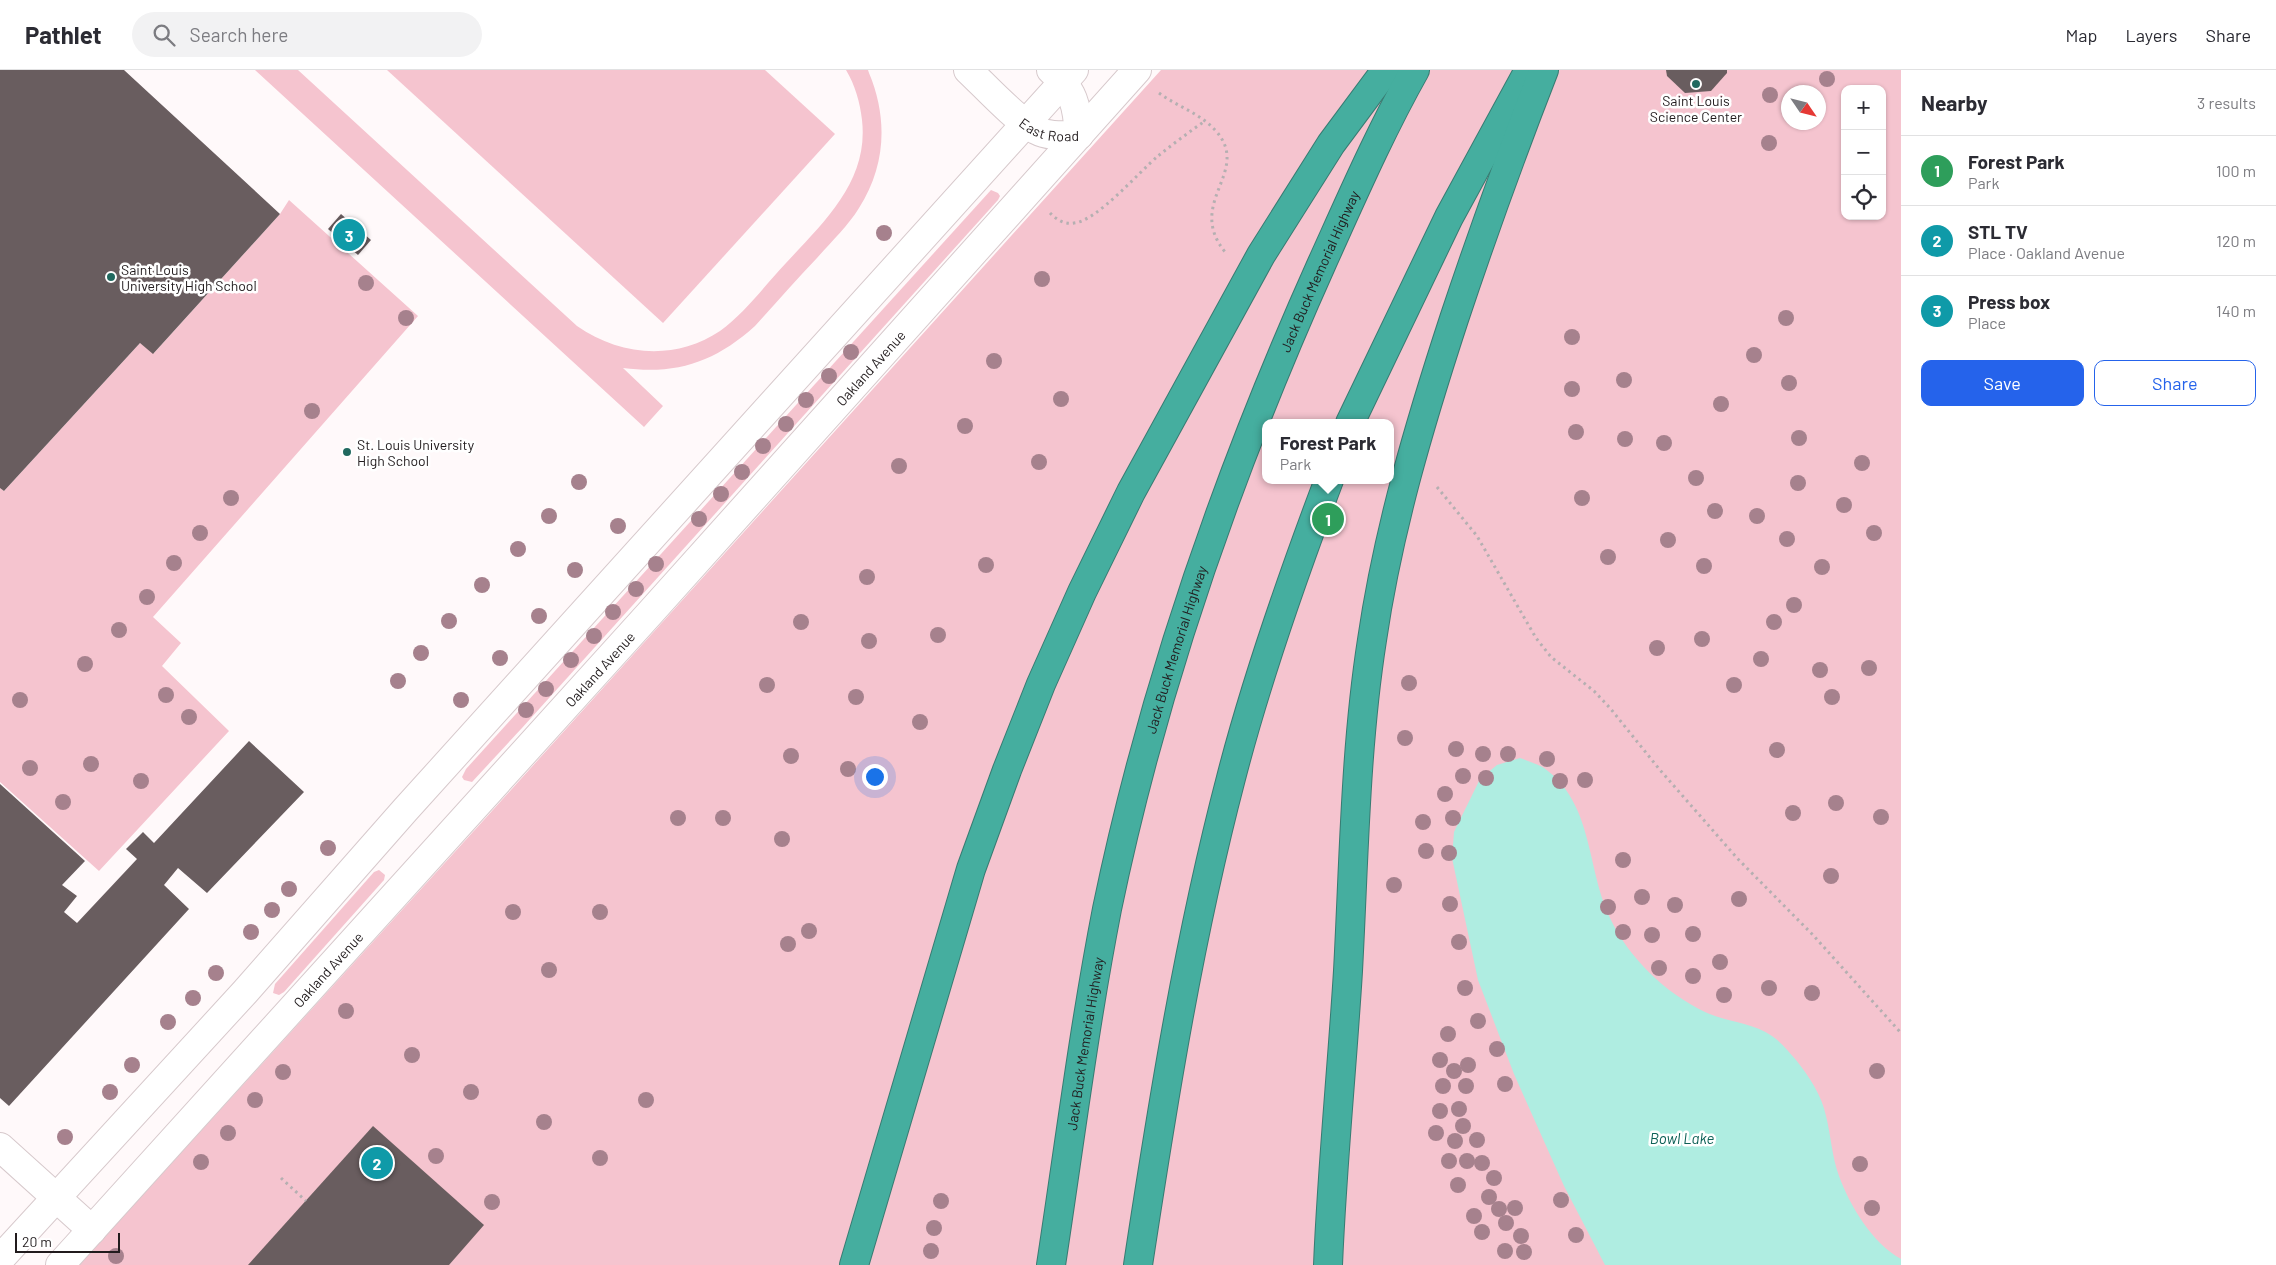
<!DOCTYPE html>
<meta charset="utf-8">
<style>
:root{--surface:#fff;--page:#f2f2f3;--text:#2b2b33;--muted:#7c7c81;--line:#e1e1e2;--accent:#2563eb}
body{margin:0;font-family:Barlow,sans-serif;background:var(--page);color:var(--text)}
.controls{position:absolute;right:15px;top:15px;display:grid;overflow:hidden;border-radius:10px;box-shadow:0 1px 4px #0004}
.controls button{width:45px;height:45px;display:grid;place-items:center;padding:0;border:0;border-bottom:1px solid var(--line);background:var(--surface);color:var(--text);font:25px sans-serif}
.compass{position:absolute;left:1781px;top:15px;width:45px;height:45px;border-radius:50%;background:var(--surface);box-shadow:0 1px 4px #0004;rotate:125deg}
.scale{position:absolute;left:15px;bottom:12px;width:105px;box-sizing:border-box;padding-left:5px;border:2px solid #211b1d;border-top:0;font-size:14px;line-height:18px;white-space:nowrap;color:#211b1d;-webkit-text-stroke:4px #fff;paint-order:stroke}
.you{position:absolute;left:874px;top:706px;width:18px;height:18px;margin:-12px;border:4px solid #fff;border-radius:50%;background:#1a73e8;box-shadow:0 0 0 8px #1a73e833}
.badge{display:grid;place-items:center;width:32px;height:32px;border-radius:50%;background:var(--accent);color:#fff;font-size:16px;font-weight:700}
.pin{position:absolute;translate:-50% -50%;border:2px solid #fff;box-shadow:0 1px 5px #0006}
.popup{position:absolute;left:1262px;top:349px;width:132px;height:65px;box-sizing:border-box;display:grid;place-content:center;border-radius:10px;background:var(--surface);filter:drop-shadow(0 1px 4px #0005);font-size:16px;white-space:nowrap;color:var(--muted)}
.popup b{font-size:19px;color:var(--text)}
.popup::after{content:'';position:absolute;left:50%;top:100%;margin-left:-10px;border:10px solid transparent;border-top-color:var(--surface)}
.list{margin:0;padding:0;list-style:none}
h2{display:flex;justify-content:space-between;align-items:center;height:65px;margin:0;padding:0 20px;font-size:21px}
h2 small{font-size:16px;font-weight:400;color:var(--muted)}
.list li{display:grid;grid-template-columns:32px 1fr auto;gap:15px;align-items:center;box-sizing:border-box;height:70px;padding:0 20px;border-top:1px solid var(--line)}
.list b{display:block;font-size:19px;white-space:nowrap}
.list p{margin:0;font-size:16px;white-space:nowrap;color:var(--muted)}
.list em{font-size:16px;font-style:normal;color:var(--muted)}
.actions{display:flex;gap:10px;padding:15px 20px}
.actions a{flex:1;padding:11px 0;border:1px solid var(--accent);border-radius:10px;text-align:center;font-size:18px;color:var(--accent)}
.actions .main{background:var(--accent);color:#fff}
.icon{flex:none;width:28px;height:28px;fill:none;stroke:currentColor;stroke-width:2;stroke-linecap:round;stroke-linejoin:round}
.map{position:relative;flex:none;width:1901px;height:1195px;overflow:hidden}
header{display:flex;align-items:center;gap:30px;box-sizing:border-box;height:70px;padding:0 25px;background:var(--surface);border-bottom:1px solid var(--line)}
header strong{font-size:24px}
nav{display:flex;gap:28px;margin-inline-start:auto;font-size:18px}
.search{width:350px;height:45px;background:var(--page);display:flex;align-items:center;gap:12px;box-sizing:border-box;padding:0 18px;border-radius:28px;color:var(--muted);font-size:19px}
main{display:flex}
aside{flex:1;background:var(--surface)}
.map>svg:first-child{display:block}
</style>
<header>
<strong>Pathlet</strong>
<div class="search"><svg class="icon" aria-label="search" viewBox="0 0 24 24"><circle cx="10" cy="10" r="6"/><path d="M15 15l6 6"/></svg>Search here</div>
<nav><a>Map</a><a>Layers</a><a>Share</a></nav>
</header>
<main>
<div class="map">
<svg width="1901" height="1195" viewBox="0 0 1901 1195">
<rect width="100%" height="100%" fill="#fff9fa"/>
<g fill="#f5c4cf" fill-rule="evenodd">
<path d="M255,0H298L577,256C620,286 675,291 720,261C745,243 765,215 786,193C824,152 869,111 862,50C860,32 855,15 846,0H868L869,3C888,48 886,96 859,138C848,156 831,172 817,188C796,210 776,233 755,256C715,292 677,305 623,298L663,336L644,357Z"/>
<polygon points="387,0 765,0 835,64 663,253"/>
<path d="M1161,0H1901V1195H79L482,752ZM1845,19H1882V146H1845ZM1788,22H1818V52H1788ZM1266,353H1390V410H1266Z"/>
<polygon points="991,120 998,123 1000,126 998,130 522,658 472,712 464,710 462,707 466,699"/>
<polygon points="289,130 418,246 153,547 181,573 162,596 229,661 99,801 0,712 0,418 4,421 140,273 154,283 280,144"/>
<polygon points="379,800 385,805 384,810 284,922 279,925 273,923 275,914 374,802"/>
</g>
<path fill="#afede1" d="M1520,688C1528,691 1537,694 1544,698C1594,734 1586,797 1610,848C1628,887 1665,923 1705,942C1726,952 1752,952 1772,966C1781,972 1789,982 1796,990C1809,1006 1822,1026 1826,1046C1831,1066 1832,1087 1839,1106C1850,1136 1872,1173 1901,1189V1195H1605L1564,1116L1514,1004L1478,910L1452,788L1454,762L1480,709L1497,695Z"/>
<g fill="#695d5f">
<polygon points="0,0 124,0 280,144 153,284 140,273 4,421 0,418"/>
<polygon points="1666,0 1727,0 1727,3 1711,21 1685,23 1667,6"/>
<polygon points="341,144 371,170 358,185 328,159"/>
<polygon points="249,671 304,722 207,823 178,798 164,815 189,839 9,1036 0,1028 0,714 85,791 62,815 77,826 64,842 77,853 137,789 126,779 143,762 154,773"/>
<polygon points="373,1056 484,1155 449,1195 248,1195"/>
</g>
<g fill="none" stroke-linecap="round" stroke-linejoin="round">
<defs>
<g id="minor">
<path id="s1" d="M968,0C985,16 1017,51 1036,60C1049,67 1065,65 1079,65"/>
<path d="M1051,0C1074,21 1077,35 1079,65"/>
<polyline points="0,1077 92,1160"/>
<polyline points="0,1189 245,922 406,739 1074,0"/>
<path id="s2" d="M60,1195L651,542L1137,0"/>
</g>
<g id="highway">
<polyline points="1350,353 1449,147 1529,0"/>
<polyline points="854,1195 971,799 1007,700 1041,614 1082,522 1131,422 1261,185 1331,74 1386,0"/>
<path id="s3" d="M1051,1195C1069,1077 1084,957 1107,839C1153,617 1229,400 1322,193C1351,129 1380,62 1415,0"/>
<path d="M1138,1195C1163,1031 1189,868 1231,708C1257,607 1292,508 1329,410"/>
<path d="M1328,1195C1332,1097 1342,999 1348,901C1354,790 1355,679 1372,570C1388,460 1420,353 1454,249C1482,165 1512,82 1544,0"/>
</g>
</defs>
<use href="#minor" stroke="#d7c9cc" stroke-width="30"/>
<use href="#highway" stroke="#387b72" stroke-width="30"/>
<g stroke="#b5afb1" stroke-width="3" stroke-dasharray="2.5 4" stroke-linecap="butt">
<path d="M1159,23C1178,37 1200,43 1216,61C1252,102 1185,132 1225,182"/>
<path d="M1050,143C1056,149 1064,155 1074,153C1097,151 1139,102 1158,86C1173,74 1189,62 1205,51"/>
<polyline points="1437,417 1477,466 1536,568 1551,587 1594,621 1610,638 1660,700 1737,788 1813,865 1901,963"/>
<polyline points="281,1108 306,1131"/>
</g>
<use href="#minor" stroke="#fff" stroke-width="28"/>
<use href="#highway" stroke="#45ae9f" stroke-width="28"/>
</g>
<g fill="#a6818d">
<circle cx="1827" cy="9" r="8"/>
<circle cx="1770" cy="25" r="8"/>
<circle cx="1769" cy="73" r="8"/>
<circle cx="884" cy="163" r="8"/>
<circle cx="1042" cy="209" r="8"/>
<circle cx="366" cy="213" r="8"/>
<circle cx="406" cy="248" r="8"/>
<circle cx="1786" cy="248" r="8"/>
<circle cx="1572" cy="267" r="8"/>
<circle cx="851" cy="282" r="8"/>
<circle cx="1754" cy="285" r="8"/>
<circle cx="994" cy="291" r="8"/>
<circle cx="829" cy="306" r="8"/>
<circle cx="1624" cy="310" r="8"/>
<circle cx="1789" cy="313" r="8"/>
<circle cx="1572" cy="319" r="8"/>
<circle cx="1061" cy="329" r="8"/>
<circle cx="806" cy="330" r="8"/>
<circle cx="1721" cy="334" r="8"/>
<circle cx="312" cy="341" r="8"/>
<circle cx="786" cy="354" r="8"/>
<circle cx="965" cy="356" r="8"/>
<circle cx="1576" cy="362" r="8"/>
<circle cx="1799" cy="368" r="8"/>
<circle cx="1625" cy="369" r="8"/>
<circle cx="1664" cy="373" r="8"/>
<circle cx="763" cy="376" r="8"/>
<circle cx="1039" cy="392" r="8"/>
<circle cx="1862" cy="393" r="8"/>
<circle cx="899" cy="396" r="8"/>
<circle cx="742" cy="402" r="8"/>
<circle cx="1696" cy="408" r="8"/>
<circle cx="579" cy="412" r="8"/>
<circle cx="1798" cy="413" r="8"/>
<circle cx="721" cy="424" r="8"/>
<circle cx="231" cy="428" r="8"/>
<circle cx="1582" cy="428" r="8"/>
<circle cx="1844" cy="435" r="8"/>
<circle cx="1715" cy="441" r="8"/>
<circle cx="549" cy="446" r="8"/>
<circle cx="1757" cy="446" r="8"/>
<circle cx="699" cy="449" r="8"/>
<circle cx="618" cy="456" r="8"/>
<circle cx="200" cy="463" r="8"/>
<circle cx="1874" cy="463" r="8"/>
<circle cx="1787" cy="469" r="8"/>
<circle cx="1668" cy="470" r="8"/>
<circle cx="518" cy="479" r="8"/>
<circle cx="1608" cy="487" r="8"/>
<circle cx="174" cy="493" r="8"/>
<circle cx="656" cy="494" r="8"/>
<circle cx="986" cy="495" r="8"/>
<circle cx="1704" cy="496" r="8"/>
<circle cx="1822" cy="497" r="8"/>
<circle cx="575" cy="500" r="8"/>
<circle cx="867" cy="507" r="8"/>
<circle cx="482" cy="515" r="8"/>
<circle cx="636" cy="519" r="8"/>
<circle cx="147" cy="527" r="8"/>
<circle cx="1794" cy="535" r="8"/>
<circle cx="613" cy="542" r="8"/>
<circle cx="539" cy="546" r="8"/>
<circle cx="449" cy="551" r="8"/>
<circle cx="801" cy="552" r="8"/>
<circle cx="1774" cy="552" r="8"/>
<circle cx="119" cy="560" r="8"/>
<circle cx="938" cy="565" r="8"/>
<circle cx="594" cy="566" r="8"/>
<circle cx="1702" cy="569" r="8"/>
<circle cx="869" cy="571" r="8"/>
<circle cx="1657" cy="578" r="8"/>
<circle cx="421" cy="583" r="8"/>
<circle cx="500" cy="588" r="8"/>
<circle cx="1761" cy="589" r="8"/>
<circle cx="571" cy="590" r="8"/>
<circle cx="85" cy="594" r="8"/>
<circle cx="1869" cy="598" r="8"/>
<circle cx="1820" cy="600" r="8"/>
<circle cx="398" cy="611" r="8"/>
<circle cx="1409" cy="613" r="8"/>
<circle cx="767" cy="615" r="8"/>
<circle cx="1734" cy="615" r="8"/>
<circle cx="546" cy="619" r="8"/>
<circle cx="166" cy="625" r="8"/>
<circle cx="856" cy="627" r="8"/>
<circle cx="1832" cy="627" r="8"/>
<circle cx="20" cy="630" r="8"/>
<circle cx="461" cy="630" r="8"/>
<circle cx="526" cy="640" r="8"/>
<circle cx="189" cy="647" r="8"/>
<circle cx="920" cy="652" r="8"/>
<circle cx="1405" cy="668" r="8"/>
<circle cx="1456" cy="679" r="8"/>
<circle cx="1777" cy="680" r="8"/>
<circle cx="1483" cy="684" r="8"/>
<circle cx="1508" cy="684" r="8"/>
<circle cx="791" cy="686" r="8"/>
<circle cx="1547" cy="689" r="8"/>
<circle cx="91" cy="694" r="8"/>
<circle cx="30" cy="698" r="8"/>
<circle cx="848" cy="699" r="8"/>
<circle cx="1463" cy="706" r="8"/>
<circle cx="1486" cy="708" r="8"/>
<circle cx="1585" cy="710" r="8"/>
<circle cx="141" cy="711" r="8"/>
<circle cx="1560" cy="711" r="8"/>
<circle cx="1445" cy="724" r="8"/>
<circle cx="63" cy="732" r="8"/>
<circle cx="1836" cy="733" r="8"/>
<circle cx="1793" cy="743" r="8"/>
<circle cx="1881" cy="747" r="8"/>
<circle cx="678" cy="748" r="8"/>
<circle cx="723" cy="748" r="8"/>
<circle cx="1453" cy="748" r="8"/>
<circle cx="1423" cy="752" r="8"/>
<circle cx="782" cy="769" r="8"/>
<circle cx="328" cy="778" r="8"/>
<circle cx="1426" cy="781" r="8"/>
<circle cx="1449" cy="783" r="8"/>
<circle cx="1623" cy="790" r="8"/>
<circle cx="1831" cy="806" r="8"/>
<circle cx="1394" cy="815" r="8"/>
<circle cx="289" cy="819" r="8"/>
<circle cx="1642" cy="827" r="8"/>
<circle cx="1739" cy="829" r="8"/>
<circle cx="1450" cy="834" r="8"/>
<circle cx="1675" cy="835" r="8"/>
<circle cx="1608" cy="837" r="8"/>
<circle cx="272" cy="840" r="8"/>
<circle cx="513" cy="842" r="8"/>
<circle cx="600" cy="842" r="8"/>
<circle cx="809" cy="861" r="8"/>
<circle cx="251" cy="862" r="8"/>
<circle cx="1623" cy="862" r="8"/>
<circle cx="1693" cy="864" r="8"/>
<circle cx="1652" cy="865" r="8"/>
<circle cx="1459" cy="872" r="8"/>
<circle cx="788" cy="874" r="8"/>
<circle cx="1720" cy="892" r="8"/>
<circle cx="1659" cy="898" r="8"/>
<circle cx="549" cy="900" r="8"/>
<circle cx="216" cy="903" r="8"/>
<circle cx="1693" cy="906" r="8"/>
<circle cx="1465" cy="918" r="8"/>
<circle cx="1769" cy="918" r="8"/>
<circle cx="1812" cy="923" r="8"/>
<circle cx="1724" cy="925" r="8"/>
<circle cx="193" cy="928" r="8"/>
<circle cx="346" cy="941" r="8"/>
<circle cx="1478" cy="951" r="8"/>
<circle cx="168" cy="952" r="8"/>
<circle cx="1448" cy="964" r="8"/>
<circle cx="1497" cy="979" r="8"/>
<circle cx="412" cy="985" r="8"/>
<circle cx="1440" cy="990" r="8"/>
<circle cx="132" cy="995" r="8"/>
<circle cx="1468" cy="995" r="8"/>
<circle cx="1454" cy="1001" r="8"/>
<circle cx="1877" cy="1001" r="8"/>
<circle cx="283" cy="1002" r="8"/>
<circle cx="1505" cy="1014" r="8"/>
<circle cx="1443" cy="1016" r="8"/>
<circle cx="1466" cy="1016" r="8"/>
<circle cx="110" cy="1022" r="8"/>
<circle cx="471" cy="1022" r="8"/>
<circle cx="255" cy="1030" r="8"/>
<circle cx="646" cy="1030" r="8"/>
<circle cx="1459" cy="1039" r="8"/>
<circle cx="1440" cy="1041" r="8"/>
<circle cx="544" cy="1052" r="8"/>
<circle cx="1463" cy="1056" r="8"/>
<circle cx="228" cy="1063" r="8"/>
<circle cx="1436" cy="1063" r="8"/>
<circle cx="65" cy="1067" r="8"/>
<circle cx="1477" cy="1070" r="8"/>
<circle cx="1455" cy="1071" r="8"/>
<circle cx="436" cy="1086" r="8"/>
<circle cx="600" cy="1088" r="8"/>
<circle cx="1449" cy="1091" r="8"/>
<circle cx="1467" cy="1091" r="8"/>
<circle cx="201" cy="1092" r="8"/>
<circle cx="1482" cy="1093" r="8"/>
<circle cx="1860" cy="1094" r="8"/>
<circle cx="1494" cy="1108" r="8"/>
<circle cx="1458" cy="1115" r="8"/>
<circle cx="1489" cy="1127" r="8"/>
<circle cx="1561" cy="1130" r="8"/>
<circle cx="941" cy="1131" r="8"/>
<circle cx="492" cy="1132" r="8"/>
<circle cx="1515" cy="1138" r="8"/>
<circle cx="1872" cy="1138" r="8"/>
<circle cx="1499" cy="1139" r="8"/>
<circle cx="1474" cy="1146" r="8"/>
<circle cx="1506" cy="1153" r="8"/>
<circle cx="934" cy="1158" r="8"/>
<circle cx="1482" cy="1162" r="8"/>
<circle cx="1576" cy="1165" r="8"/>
<circle cx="1521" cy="1166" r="8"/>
<circle cx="931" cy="1181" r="8"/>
<circle cx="1505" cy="1181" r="8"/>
<circle cx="1524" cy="1182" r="8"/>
<circle cx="116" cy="1186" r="8"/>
</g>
<g fill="#21695f" stroke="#fff" stroke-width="2">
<circle cx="1696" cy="14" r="5"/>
<circle cx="111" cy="207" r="5"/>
<circle cx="347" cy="382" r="5"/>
</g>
<g text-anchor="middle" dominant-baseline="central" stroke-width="5" stroke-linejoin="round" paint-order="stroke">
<g font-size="14" fill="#211b1d" stroke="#fff" text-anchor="start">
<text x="1696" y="30" text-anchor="middle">Saint Louis<tspan x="1696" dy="16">Science Center</tspan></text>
<text x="121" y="199">Saint Louis<tspan x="121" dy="16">University High School</tspan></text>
<text x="357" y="374">St. Louis University<tspan x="357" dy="16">High School</tspan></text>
</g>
<g font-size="14" fill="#211b1d" stroke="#fff">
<text stroke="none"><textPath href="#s1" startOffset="104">East Road</textPath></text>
<text stroke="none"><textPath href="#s3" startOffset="1034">Jack Buck Memorial Highway</textPath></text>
<text stroke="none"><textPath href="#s2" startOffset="1209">Oakland Avenue</textPath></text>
<text stroke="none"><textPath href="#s3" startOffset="629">Jack Buck Memorial Highway</textPath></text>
<text stroke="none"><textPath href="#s2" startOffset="804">Oakland Avenue</textPath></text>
<text stroke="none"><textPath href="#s2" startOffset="399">Oakland Avenue</textPath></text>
<text stroke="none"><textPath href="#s3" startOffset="224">Jack Buck Memorial Highway</textPath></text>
</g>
<g font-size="15" font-style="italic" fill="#0c6056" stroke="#fff">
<text x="1682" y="1068">Bowl Lake</text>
</g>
</g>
</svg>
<div class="controls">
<button>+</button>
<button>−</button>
<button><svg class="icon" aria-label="locate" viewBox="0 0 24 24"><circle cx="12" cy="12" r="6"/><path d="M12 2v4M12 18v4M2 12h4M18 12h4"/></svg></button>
</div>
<svg class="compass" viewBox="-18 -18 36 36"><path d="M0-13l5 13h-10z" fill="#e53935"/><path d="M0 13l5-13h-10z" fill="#7c7c81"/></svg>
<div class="scale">20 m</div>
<div class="you"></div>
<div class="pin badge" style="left:1328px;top:449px;background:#2e9e5b">1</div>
<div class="popup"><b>Forest Park</b>Park</div>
<div class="pin badge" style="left:377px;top:1093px;background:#0f9aa8">2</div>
<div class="pin badge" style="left:349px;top:165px;background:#0f9aa8">3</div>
</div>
<aside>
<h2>Nearby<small>3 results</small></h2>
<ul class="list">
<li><span class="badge" style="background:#2e9e5b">1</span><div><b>Forest Park</b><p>Park</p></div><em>100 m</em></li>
<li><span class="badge" style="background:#0f9aa8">2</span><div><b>STL TV</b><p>Place · Oakland Avenue</p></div><em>120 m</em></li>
<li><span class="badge" style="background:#0f9aa8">3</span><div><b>Press box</b><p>Place</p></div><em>140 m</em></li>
</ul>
<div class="actions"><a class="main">Save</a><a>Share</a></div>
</aside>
</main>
